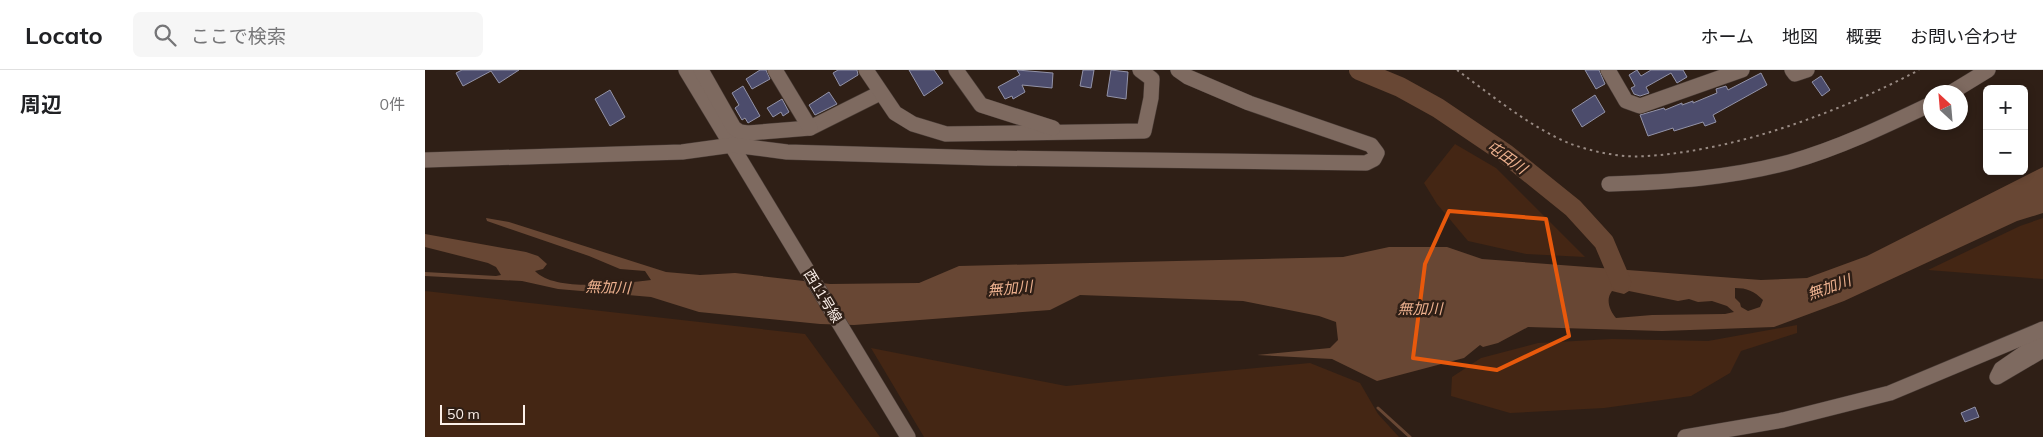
<!DOCTYPE html>
<html lang="ja">
<meta charset="utf-8">
<style>
:root{--surface:#fff;--page:#f6f6f6;--text:#202124;--muted:#757577;--line:#e0e0e0}
body{margin:0;font-family:Mulish,"Noto Sans JP",sans-serif;background:var(--page);color:var(--text)}
.controls{position:absolute;right:15px;top:15px;display:grid;overflow:hidden;border-radius:8px;box-shadow:0 2px 8px #0003}
.controls button{width:45px;height:45px;display:grid;place-items:center;padding:0;border:0;border-bottom:1px solid var(--line);background:var(--surface);color:var(--text);font:25px sans-serif}
.compass{position:absolute;left:1498px;top:15px;width:45px;height:45px;border-radius:50%;background:var(--surface);box-shadow:0 2px 8px #0003;rotate:334deg}
.scale{position:absolute;left:15px;bottom:12px;width:85px;box-sizing:border-box;padding-left:5px;border:2px solid #fcf0ea;border-top:0;font-size:14px;line-height:18px;white-space:nowrap;color:#fcf0ea;-webkit-text-stroke:4px #2f1f16;paint-order:stroke}
.list{margin:0;padding:0;list-style:none}
h2{display:flex;justify-content:space-between;align-items:center;height:65px;margin:0;padding:0 20px;font-size:21px}
h2 small{font-size:16px;font-weight:400;color:var(--muted)}
.icon{flex:none;width:28px;height:28px;fill:none;stroke:currentColor;stroke-width:2;stroke-linecap:round;stroke-linejoin:round}
.map{position:relative;flex:none;width:1618px;height:367px;overflow:hidden}
header{display:flex;align-items:center;gap:30px;box-sizing:border-box;height:70px;padding:0 25px;background:var(--surface);border-bottom:1px solid var(--line)}
header strong{font-size:24px}
nav{display:flex;gap:28px;margin-inline-start:auto;font-size:18px}
.search{width:350px;height:45px;background:var(--page);display:flex;align-items:center;gap:12px;box-sizing:border-box;padding:0 18px;border-radius:8px;color:var(--muted);font-size:19px}
main{display:flex}
aside{flex:1;background:var(--surface)}
.map>svg:first-child{display:block}
</style>
<header>
<strong>Locato</strong>
<div class="search"><svg class="icon" aria-label="search" viewBox="0 0 24 24"><circle cx="10" cy="10" r="6"/><path d="M15 15l6 6"/></svg>ここで検索</div>
<nav><a>ホーム</a><a>地図</a><a>概要</a><a>お問い合わせ</a></nav>
</header>
<main>
<aside>
<h2>周辺<small>0件</small></h2>
<ul class="list">
</ul>
</aside>
<div class="map">
<svg width="1618" height="367" viewBox="0 0 1618 367">
<rect width="100%" height="100%" fill="#2f1f16"/>
<g fill="#442614">
<polygon points="1030,74 1071,98 1160,187 1101,184 1043,171 1012,134 999,113"/>
<polygon points="1618,148 1618,209 1503,200 1595,156"/>
<polygon points="0,221 380,264 455,367 0,367"/>
<polygon points="1372,255 1372,263 1316,281 1305,303 1266,326 1179,338 1085,343 1026,326 1027,307 1056,288 1113,273 1187,269 1283,271"/>
<polygon points="446,278 641,316 885,293 935,313 953,344 974,367 499,367"/>
</g>
<path fill="#684734" fill-rule="evenodd" d="M1618,97V143L1592,151L1419,231L1349,257L1237,261L1103,257L1073,273L1058,277L1055,275L1039,288L952,311L907,289L832,285L905,278L913,270L911,252L894,246L818,231L655,225L625,240L429,255L395,254L274,242L226,227L133,219L97,211L0,206V202L71,206L76,205L71,197L63,193L0,177V164L101,182L113,186L122,194L118,199L110,201C131,223 197,213 226,210L220,201L195,199L164,186L62,151L61,148L84,152L241,202L275,205L310,203L405,214L494,213L534,196L918,187L964,177H1022L1057,189L1336,210L1382,208L1442,186ZM1310,218C1322,218 1329,221 1338,230L1335,237L1323,241L1316,237L1315,233L1310,228ZM1187,221L1199,224L1204,221L1253,231L1264,229L1273,232L1287,231L1302,236L1309,242L1300,244L1227,245L1191,248C1185,241 1180,230 1187,221Z"/>
<g fill="none" stroke-linecap="round" stroke-linejoin="round">
<polyline stroke="#684734" stroke-width="3" points="953,338 985,367"/>
<polyline stroke="#684734" stroke-width="20" points="934,0 975,17 1013,38 1081,84 1148,138 1179,172 1196,212"/>
</g>
<g fill="#4c4c6c" stroke="#9393a8">
<polygon points="37,0 94,0 74,13 66,1 38,16 31,3"/>
<polygon points="335,0 341,0 345,9 327,19 321,9"/>
<polygon points="413,0 432,0 433,5 415,16 408,3"/>
<polygon points="484,0 509,0 518,13 499,26"/>
<polygon points="592,0 628,3 627,18 597,15 600,22 588,29 587,26 580,29 573,17 595,5"/>
<polygon points="658,0 669,0 666,18 655,16"/>
<polygon points="686,0 703,2 701,29 682,26"/>
<polygon points="1160,0 1174,0 1180,14 1171,19"/>
<polygon points="1212,0 1216,6 1226,0 1258,0 1262,7 1252,13 1246,3 1221,17 1224,23 1215,26 1209,24 1206,18 1210,16 1204,5"/>
<polygon points="1336,3 1342,15 1288,45 1291,52 1280,56 1278,52 1249,61 1248,58 1223,66 1215,45 1239,38 1240,40 1257,33 1257,35 1268,31 1268,33 1292,23 1291,19 1301,16 1303,20"/>
<polygon points="1396,6 1405,20 1397,26 1387,12"/>
<polygon points="318,16 335,46 323,53 320,48 317,50 310,38 314,35 307,23"/>
<polygon points="185,20 200,47 185,56 170,29"/>
<polygon points="404,22 412,34 390,45 384,35"/>
<polygon points="1170,25 1180,42 1157,57 1147,40"/>
<polygon points="357,29 364,42 358,46 356,42 348,47 342,38"/>
<polygon points="1550,337 1554,347 1540,352 1536,343"/>
</g>
<g fill="none" stroke-linecap="round" stroke-linejoin="round">
<defs>
<g id="minor">
<polyline points="261,0 483,367"/>
<polyline points="276,0 309,58 315,62 323,63 385,58 455,23"/>
<polyline points="350,0 385,58"/>
<polyline points="441,0 470,43 488,54 521,64 719,61 726,28 727,9 715,0"/>
<polyline points="531,0 556,35 628,58"/>
<polyline points="1183,0 1201,31 1215,36 1317,0"/>
<polyline points="1367,0 1370,4 1382,0"/>
<polyline points="1527,22 1563,0"/>
<polyline points="0,90 257,82 308,75 362,82 563,88 941,93 949,89 952,83 946,75 824,33 763,7 753,0"/>
<path d="M1184,114C1245,112 1306,108 1365,92C1414,78 1460,56 1506,34"/>
<polyline points="1618,270 1576,299 1572,307 1618,280"/>
<polyline points="1260,367 1358,350 1465,323 1618,259"/>
</g>
</defs>
<use href="#minor" stroke="#493c36" stroke-width="16"/>
<path stroke="#988a83" stroke-width="2" stroke-dasharray="2.5 4" stroke-linecap="butt" d="M1032,0C1066,25 1108,59 1146,74C1169,82 1196,88 1221,86C1310,81 1415,42 1494,0"/>
<use href="#minor" stroke="#7e6a60" stroke-width="15"/>
</g>
<path fill="none" stroke="#e8590c" stroke-width="4" stroke-linejoin="round" d="M1024,141L1121,149L1144,266L1072,300L988,288L1000,194Z"/>
<g text-anchor="middle" dominant-baseline="central" stroke-width="5" stroke-linejoin="round" paint-order="stroke">
<g font-size="14" fill="#fcf0ea" stroke="#2f1f16">
<text transform="translate(398 226) rotate(59)">西11号線</text>
</g>
<g font-size="15" font-style="italic" fill="#ecb08e" stroke="#2f1f16">
<text transform="translate(1082 87) rotate(36)">屯田川</text>
<text transform="translate(183 217) rotate(2)">無加川</text>
<text transform="translate(1404 217) rotate(-20)">無加川</text>
<text transform="translate(585 218) rotate(-5)">無加川</text>
<text x="995" y="238">無加川</text>
</g>
</g>
</svg>
<div class="controls">
<button>+</button>
<button>−</button>
</div>
<svg class="compass" viewBox="-18 -18 36 36"><path d="M0-13l5 13h-10z" fill="#e53935"/><path d="M0 13l5-13h-10z" fill="#757577"/></svg>
<div class="scale">50 m</div>
</div>
</main>
